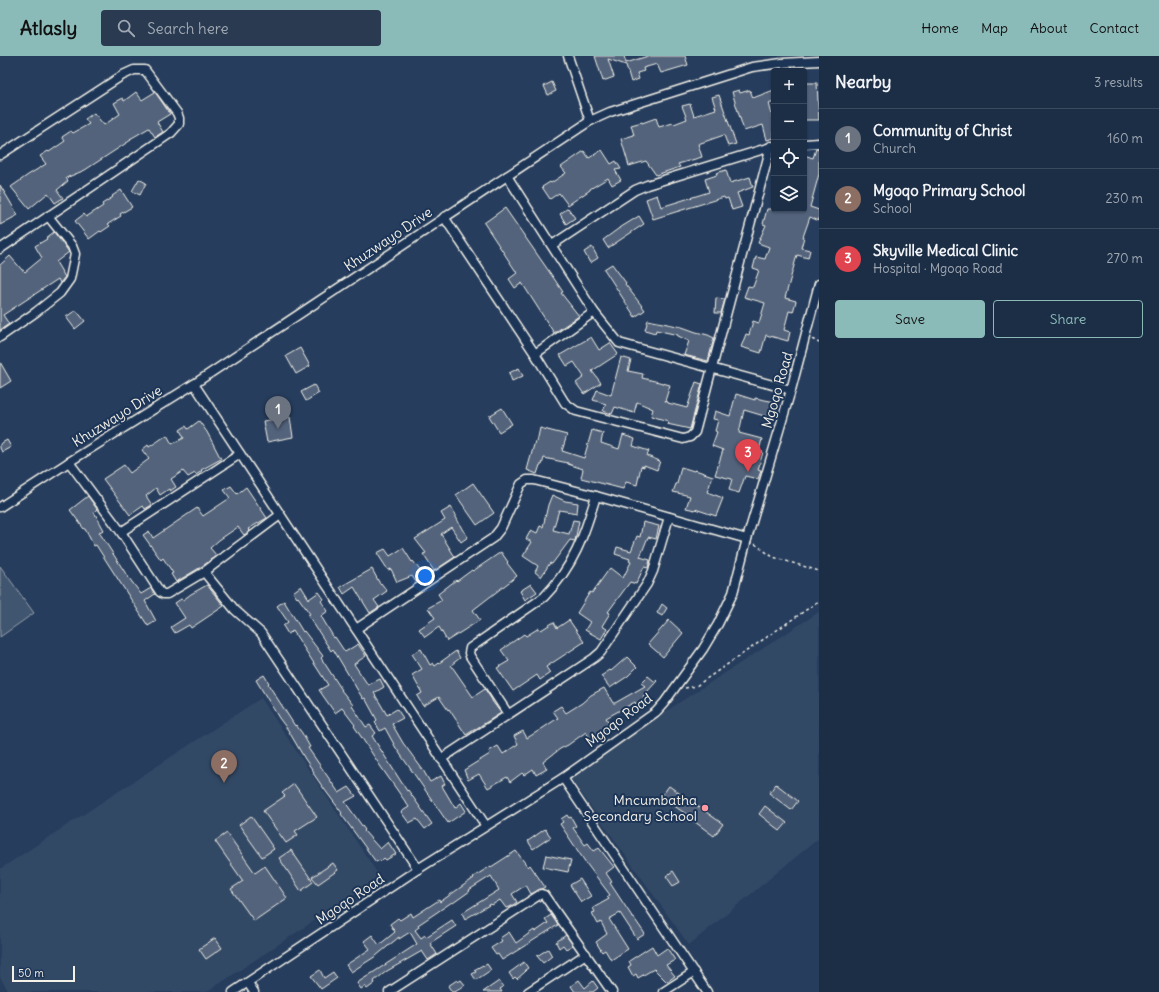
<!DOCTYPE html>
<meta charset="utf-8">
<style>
:root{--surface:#1c2e46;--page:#293a51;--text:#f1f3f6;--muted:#a0a8b3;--line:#3a4a5f;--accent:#8bbbb9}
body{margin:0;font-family:Delius,sans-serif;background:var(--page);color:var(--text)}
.controls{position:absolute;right:12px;top:12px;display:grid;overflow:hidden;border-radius:4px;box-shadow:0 1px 3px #0004}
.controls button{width:36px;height:36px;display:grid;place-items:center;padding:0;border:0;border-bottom:1px solid var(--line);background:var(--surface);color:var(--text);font:20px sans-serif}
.scale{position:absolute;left:12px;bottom:10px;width:63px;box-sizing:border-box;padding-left:4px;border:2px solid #f4f1e8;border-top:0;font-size:11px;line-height:14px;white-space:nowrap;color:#f4f1e8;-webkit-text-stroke:3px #1d3557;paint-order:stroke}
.you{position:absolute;left:425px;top:520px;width:14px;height:14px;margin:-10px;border:3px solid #fff;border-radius:50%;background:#1a73e8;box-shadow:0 0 0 6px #1a73e833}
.badge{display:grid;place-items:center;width:26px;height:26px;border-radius:50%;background:var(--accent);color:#fff;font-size:13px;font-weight:700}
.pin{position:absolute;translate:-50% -33px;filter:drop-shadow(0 1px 2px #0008)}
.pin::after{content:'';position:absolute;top:21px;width:14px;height:12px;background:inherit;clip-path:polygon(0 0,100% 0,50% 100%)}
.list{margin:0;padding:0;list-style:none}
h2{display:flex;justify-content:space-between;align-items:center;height:52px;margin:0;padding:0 16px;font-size:17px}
h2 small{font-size:13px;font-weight:400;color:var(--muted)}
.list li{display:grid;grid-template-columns:26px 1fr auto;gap:12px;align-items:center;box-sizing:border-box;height:60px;padding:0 16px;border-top:1px solid var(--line)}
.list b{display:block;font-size:15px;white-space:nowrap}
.list p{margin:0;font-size:13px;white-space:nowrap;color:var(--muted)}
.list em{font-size:13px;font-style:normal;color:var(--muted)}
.actions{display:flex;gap:8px;padding:12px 16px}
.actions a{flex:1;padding:9px 0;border:1px solid var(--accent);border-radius:4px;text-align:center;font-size:14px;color:var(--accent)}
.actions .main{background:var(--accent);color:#111}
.icon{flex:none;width:22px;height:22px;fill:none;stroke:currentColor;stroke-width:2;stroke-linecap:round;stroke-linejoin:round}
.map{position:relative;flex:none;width:819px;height:936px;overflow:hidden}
header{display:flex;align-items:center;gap:24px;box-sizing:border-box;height:56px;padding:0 20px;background:var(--accent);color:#111}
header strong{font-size:19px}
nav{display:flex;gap:22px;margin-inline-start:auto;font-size:14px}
.search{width:280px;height:36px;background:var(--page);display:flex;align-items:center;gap:10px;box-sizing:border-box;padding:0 14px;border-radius:4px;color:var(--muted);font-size:15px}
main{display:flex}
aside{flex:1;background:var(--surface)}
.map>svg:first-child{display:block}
</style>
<header>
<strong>Atlasly</strong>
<div class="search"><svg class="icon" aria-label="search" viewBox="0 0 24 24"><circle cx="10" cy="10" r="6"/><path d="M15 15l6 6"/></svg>Search here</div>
<nav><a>Home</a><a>Map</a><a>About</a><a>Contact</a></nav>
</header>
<main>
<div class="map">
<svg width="819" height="936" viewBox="0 0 819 936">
<rect width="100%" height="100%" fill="#263d5d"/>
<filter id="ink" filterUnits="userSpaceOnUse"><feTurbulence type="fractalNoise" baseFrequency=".025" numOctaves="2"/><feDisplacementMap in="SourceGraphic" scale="8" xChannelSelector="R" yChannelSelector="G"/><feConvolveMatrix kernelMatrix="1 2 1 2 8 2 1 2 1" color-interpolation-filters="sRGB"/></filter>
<g filter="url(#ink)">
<g fill="#334966">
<polygon points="819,556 819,782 689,889 570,721 671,652"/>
<polygon points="261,642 380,821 207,936 9,936 0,921 0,813"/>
</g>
<polygon fill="#40546f" stroke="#9aa2ac" points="0,510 34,557 0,581"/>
<g fill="#52647b" stroke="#f4f1e8">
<polygon points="595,0 624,0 626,7 648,0 685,0 688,9 661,17 657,8 643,12 644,15 637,17 639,23 631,26 626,9 608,3 614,21 603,25"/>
<polygon points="552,26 556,35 548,39 544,30"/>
<polygon points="804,27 817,27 819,64 804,64"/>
<polygon points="739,34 740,37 750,34 753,42 774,34 774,47 769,47 774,68 774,82 767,84 763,69 744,75 732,36"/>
<polygon points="136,36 142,44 155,36 162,46 170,58 157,66 163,76 155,81 149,72 130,83 131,84 85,114 66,122 68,125 57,134 63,142 55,147 48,137 29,153 11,131 28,119 46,108 40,100 48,95 49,96 65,85 62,81 71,75 73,77 89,68 85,63 94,57 104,69 120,58 114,47 123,42 124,45"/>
<polygon points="719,39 736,88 728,90 724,79 698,88 702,101 678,108 680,111 656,119 646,105 629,110 621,83 634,79 631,69 642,66 642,67 656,62 659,71 673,67 674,68 687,63 682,50 690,48 694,60 716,53 712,41"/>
<polygon points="816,93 819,93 819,118 810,151 819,154 819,165 810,161 803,181 804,181 801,192 810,194 808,202 797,199 785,242 796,245 793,256 789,255 784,274 790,276 788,285 766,279 761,297 741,291 746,278 749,279 753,265 759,267 765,247 744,241 748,230 753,231 759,214 753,212 756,201 765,203 769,191 758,187 766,169 763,168 767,153 804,153 804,99 813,102"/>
<polygon points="602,94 611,108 616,105 621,113 615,114 621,124 612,129 608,122 590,133 590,134 568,149 559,137 550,143 542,131 550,126 551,127 566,117 561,111 584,95 589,102"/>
<polygon points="726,114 730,127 750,121 753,131 737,137 742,151 732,154 728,142 725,143 724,141 653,163 646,143 657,139 661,151 709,136 705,123 717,119 716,117"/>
<polygon points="139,123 146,127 140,139 132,135"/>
<polygon points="0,129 18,159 0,169"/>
<polygon points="121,134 132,151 120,158 121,160 108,168 110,170 101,176 100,175 89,183 75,165 84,158 86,161 103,150 102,148 113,141 112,140"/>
<polygon points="505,152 555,224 563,236 561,237 579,260 554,277 522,227 515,232 509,223 517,217 484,167"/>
<polygon points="568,152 575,162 566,168 560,158"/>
<polygon points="639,160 644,168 608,192 603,184 618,173"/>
<polygon points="54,176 69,196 56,206 65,221 60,227 58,223 3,259 9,268 0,274 0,209 10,200 22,214 23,214 25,216 42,202 35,190 47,183 46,182"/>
<polygon points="592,191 598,202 590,207 584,196"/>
<polygon points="612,208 626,227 625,228 645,254 635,261 604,213"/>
<polygon points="716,242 725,243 721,257 715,257"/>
<polygon points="76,254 85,265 75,273 66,261"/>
<polygon points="648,264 682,271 696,276 708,279 714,282 708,305 684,299 689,285 678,280 678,279 656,274 655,277 645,274"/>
<polygon points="591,281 599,294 610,287 618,298 592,315 601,327 584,338 576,327 584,321 574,306 567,310 560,299"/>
<polygon points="300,292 310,310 296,318 286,300"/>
<polygon points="621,301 631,304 628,315 643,318 642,322 659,326 670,329 665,345 668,346 668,347 687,352 696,326 702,328 690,373 667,368 668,365 651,360 653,353 637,346 634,357 615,351 612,358 603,355 606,348 593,344 597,334 611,339"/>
<polygon points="0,306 11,325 0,332"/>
<polygon points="519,312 523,320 512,325 509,317"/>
<polygon points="314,329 319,337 306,345 301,336"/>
<polygon points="736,338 755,344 755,342 775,346 771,362 744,354 739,377 762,383 759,395 763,396 758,414 761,415 758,423 745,420 739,437 729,434 732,423 715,419 723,394 712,390 717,376 715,375 718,364 713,363 715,355 730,360"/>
<polygon points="502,352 512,368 499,376 489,360"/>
<polygon points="290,361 293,381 267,386 263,365"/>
<polygon points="199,365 207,376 221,403 201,414 202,415 196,419 195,417 188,421 183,415 171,423 176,431 170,435 169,433 160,439 156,432 146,440 152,449 145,453 143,450 130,459 103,423 124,409 130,417 149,403 142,394 148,389 149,391 167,379 172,388 184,382 180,374 186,370 188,373"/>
<polygon points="540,372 567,379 562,395 584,402 592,374 603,377 601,387 619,393 623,379 635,383 633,390 649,395 647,400 660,405 657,414 644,409 644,411 641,410 637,429 626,426 623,433 581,422 583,413 568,408 568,407 544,402 542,409 540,409 537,418 527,414 535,385 537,386"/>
<polygon points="7,384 11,391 2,396 0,392 0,388"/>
<polygon points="681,411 694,415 695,414 713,420 707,436 723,442 716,460 695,453 695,454 686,452 690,440 673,436 676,428 677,428"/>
<polygon points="473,427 494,457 477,469 456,439"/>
<polygon points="231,430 237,438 246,431 267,462 248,473 250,475 244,479 238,471 219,484 210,492 217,500 201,511 176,526 171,518 173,517 163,502 161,504 143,479 149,475 153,482 197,452 203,460 230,442 224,434"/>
<polygon points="552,439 565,445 578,447 577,457 559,454 553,474 569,478 573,464 579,465 575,485 570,484 552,508 550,507 541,521 535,516 538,510 523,500 532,486 526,483 531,474 537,477 540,470 543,471 548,449"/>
<polygon points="88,440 97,453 94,456 104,474 99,476 126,518 141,538 151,532 155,538 145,545 156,565 148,570 96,489 94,490 85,473 84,473 70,454"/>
<polygon points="451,451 462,473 468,481 461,486 451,471 441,478 455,501 434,515 423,498 426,497 415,483 445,464 441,457"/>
<polygon points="643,466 659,470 656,483 648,481 640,501 650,504 648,512 644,511 636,528 630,526 608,556 610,557 602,570 607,573 601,583 585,574 590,566 577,557 590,536 592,537 610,512 623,522 631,506 629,505 630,503 615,498 617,491 631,495 637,480 640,481"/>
<polygon points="403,492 412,506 413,505 425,521 416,526 412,520 397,526 391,513 388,514 377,497 385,493 390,500"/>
<polygon points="501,496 508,506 507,507 517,520 473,554 480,564 447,585 439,571 425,581 419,573 435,562 428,552 442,544 438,538 456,524 457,525 472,514 473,515"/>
<polygon points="372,513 380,528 381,527 387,535 374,544 379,551 370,557 354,531 344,538 340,531"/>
<polygon points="531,528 537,536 525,544 520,535"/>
<polygon points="207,529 224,550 191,572 189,569 175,577 171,571 185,562 175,547 181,543 183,544 191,538"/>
<polygon points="301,530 309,543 319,536 324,543 321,545 328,555 321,560 334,582 335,581 345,596 358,588 366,600 354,608 368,629 380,623 384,631 374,637 387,659 397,653 403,662 392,668 403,687 423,714 430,726 441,720 445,728 442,730 455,752 461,747 466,755 448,767 396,692 385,672 380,675 375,666 377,664 365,642 363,643 333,593 331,595 308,559 310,558 298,541 297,542 293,536"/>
<polygon points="284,545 303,576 304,575 323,600 321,602 342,634 341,634 353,649 352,650 366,671 370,669 376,677 372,680 407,735 408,734 432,768 425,773 417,763 409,767 401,756 409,751 381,711 354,670 355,669 342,652 335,657 319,634 328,629 293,575 288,578 283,570 288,566 277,550"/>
<polygon points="662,548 667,552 662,560 657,557"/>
<polygon points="569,564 584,586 546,611 550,617 540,624 537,619 513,635 497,612 509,605 501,594 524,578 526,580 539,572 541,574 554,566 557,572"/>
<polygon points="669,564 683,577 663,601 648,588"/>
<polygon points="421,593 430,609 433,607 435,610 456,595 460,602 451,609 473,641 485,633 492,644 492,645 501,657 466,679 449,653 448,654 439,641 423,650 417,640 422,637 412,619 422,613 412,598"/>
<polygon points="627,601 637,611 628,620 610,632 601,620 610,614 611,615"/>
<polygon points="264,619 269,627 268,628 295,670 296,669 302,677 310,691 308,692 339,737 349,731 356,740 345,746 365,774 364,775 380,793 388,786 396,798 386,804 384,802 381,805 380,804 376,806 341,758 342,757 322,730 313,717 314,716 305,703 288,674 279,662 256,624"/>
<polygon points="648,620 654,625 656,624 657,625 645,638 646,640 643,641 648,649 639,654 635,646 606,662 611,670 590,683 586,676 568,689 560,693 543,706 547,713 536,719 533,713 524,719 522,717 510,726 507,721 488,732 479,718 468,724 464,714 490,698 489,695 498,690 503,698 518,688 514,680 523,675 527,682 540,674 558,662 553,655 561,650 566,657 582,647 591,639 604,632 613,647 615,647 645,630 641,627"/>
<polygon points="294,728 317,761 295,775 298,779 286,787 263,755 285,740 282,737"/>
<polygon points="776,728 798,745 791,754 769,737"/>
<polygon points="669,730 723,768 714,780 691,763 692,762 661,741"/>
<polygon points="765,750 787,767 780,775 759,758"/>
<polygon points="567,759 569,762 571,761 576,770 573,772 585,789 588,787 594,795 599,792 614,811 606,817 612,826 610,827 633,862 634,862 645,878 637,883 620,857 609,863 628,893 611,904 605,894 602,896 596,886 607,878 601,866 598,868 592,857 595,856 593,852 609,843 607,841 610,839 586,807 560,768 563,766 561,763"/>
<polygon points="251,760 274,793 262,801 239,769"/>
<polygon points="545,773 551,781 533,793 528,785"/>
<polygon points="227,777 255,817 265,810 287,842 254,865 231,833 243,825 215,785"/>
<polygon points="291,794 313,826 301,835 279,802"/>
<polygon points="516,795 528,811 530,809 545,831 531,838 526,829 512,838 517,846 510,851 506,852 500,844 492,849 491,848 465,863 462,857 499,834 491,820 469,834 470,835 453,847 452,846 418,869 419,871 415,874 421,882 425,879 426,881 452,864 456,870 430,887 437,898 428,904 422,895 387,915 374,925 375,927 367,933 365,930 361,933 357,927 417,888 410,876 399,883 399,881 376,900 351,916 346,909 370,893 364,885 372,879 379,889 395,876 390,868 398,862 400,864 411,857 413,861 439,844 440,846 474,822 473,821 491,810 491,811"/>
<polygon points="546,799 571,804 568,816 543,811"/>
<polygon points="333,807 338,814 318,828 312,821"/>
<polygon points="673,815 680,826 673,830 666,820"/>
<polygon points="580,823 591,840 581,846 570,829"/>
<polygon points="551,859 558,869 502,904 498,898 496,899 491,892 502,885 500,882 509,876 516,887 534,874 535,876 548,867 545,863"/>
<polygon points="566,879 573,889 566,893 563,889 559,892 556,886"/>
<polygon points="215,882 222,892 206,903 199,893"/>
<polygon points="652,890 657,899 667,892 675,904 666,909 675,920 667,926 654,913 638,922 636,918 633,920 628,911 631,909 629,905"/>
<polygon points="548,893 552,900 543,907 537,900"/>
<polygon points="524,906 528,912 525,914 526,915 517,923 515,921 513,923 509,917"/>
<polygon points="487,908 491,914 476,924 472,918 476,916 474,914 483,909 484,910"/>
<polygon points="320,914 324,922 333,916 337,922 321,933 311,920"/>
<polygon points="457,924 458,926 461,924 465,929 455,936 452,936 448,930"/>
<polygon points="579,924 585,932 593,925 598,932 593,936 575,936 571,930"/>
<polygon points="499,925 503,931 500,933 502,936 483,936"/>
</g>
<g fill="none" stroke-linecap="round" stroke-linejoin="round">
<defs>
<g id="minor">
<polyline points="568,0 590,65"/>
<polyline points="804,88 819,87"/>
<polyline points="0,99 123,19 134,14 145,14 177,57 179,62 179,68 171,77 0,193"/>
<polyline points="507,120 594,256 619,287 791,334"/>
<polyline points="444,161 535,298 565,347 576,355 683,383 690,381 695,376 771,90"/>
<polyline points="552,189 635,134 647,129 774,90"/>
<polyline points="0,281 36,256 60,237 70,223 75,198 72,190 48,160"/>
<polyline points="535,298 594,256"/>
<polyline points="194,328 486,770"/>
<polyline points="69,406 121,476 160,536 163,538 167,538 204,516 280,459"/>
<polyline points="0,451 69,406 194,328 590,65 610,56 752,11 782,7 819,5"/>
<polyline points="121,476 240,398"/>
<polyline points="204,516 235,554 261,577 418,813"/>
<polyline points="356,573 493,482 501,472 521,428 527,424 534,424 596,440 747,483"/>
<path d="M508,658L470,600L469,597L470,592L544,541C574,510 584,480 596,440"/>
<polyline points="441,703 594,602 601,596 647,528 653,515 669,461"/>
<polyline points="563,722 707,936"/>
<polyline points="248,927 254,936"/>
<polyline points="233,936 418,813 563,722 656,656 664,647 703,593 718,568 733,537 747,483 791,334 819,228"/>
<polyline points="389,936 541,838 544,839 612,936"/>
<polyline points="528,936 586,898"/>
<polyline points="663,936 694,916"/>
</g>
</defs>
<use href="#minor" stroke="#f4f1e8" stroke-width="11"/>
<g stroke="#f4f1e8" stroke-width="1.5" stroke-dasharray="3 3" stroke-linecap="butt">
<polyline points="812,283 819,287"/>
<polyline points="755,488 773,501 819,515"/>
<polyline points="685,632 696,630 819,545"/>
</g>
<use href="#minor" stroke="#1d3557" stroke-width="8"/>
</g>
</g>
<circle fill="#ff9aa2" stroke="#1d3557" stroke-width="1.5" cx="705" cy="752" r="4"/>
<g text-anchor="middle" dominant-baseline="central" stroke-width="4" stroke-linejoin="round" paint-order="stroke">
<g font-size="14" fill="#f4f1e8" stroke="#1d3557">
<text transform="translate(388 183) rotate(-34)">Khuzwayo Drive</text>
<text transform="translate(777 334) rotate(-74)">Mgoqo Road</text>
<text transform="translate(117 360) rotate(-32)">Khuzwayo Drive</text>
<text transform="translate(619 664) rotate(-37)">Mgoqo Road</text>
<text transform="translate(350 843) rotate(-34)">Mgoqo Road</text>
</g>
<g font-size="14" fill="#f4f1e8" stroke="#1d3557" text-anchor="end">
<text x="697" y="744">Mncumbatha<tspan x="697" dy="16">Secondary School</tspan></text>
</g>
</g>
</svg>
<div class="controls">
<button>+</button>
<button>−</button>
<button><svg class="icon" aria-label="locate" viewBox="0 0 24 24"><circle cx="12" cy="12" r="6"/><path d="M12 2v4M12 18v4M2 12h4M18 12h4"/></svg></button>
<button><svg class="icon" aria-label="layers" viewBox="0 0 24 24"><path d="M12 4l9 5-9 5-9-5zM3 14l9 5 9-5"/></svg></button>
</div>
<div class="scale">50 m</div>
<div class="you"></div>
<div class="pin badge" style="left:278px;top:373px;background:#6b7280">1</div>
<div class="pin badge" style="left:224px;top:727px;background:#8d6e63">2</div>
<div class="pin badge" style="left:748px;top:416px;background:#e0444e">3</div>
</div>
<aside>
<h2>Nearby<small>3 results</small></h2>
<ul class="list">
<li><span class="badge" style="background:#6b7280">1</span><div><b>Community of Christ</b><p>Church</p></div><em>160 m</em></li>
<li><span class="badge" style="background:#8d6e63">2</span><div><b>Mgoqo Primary School</b><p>School</p></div><em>230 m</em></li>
<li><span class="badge" style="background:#e0444e">3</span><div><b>Skyville Medical Clinic</b><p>Hospital · Mgoqo Road</p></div><em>270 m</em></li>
</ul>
<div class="actions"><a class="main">Save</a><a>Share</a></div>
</aside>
</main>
